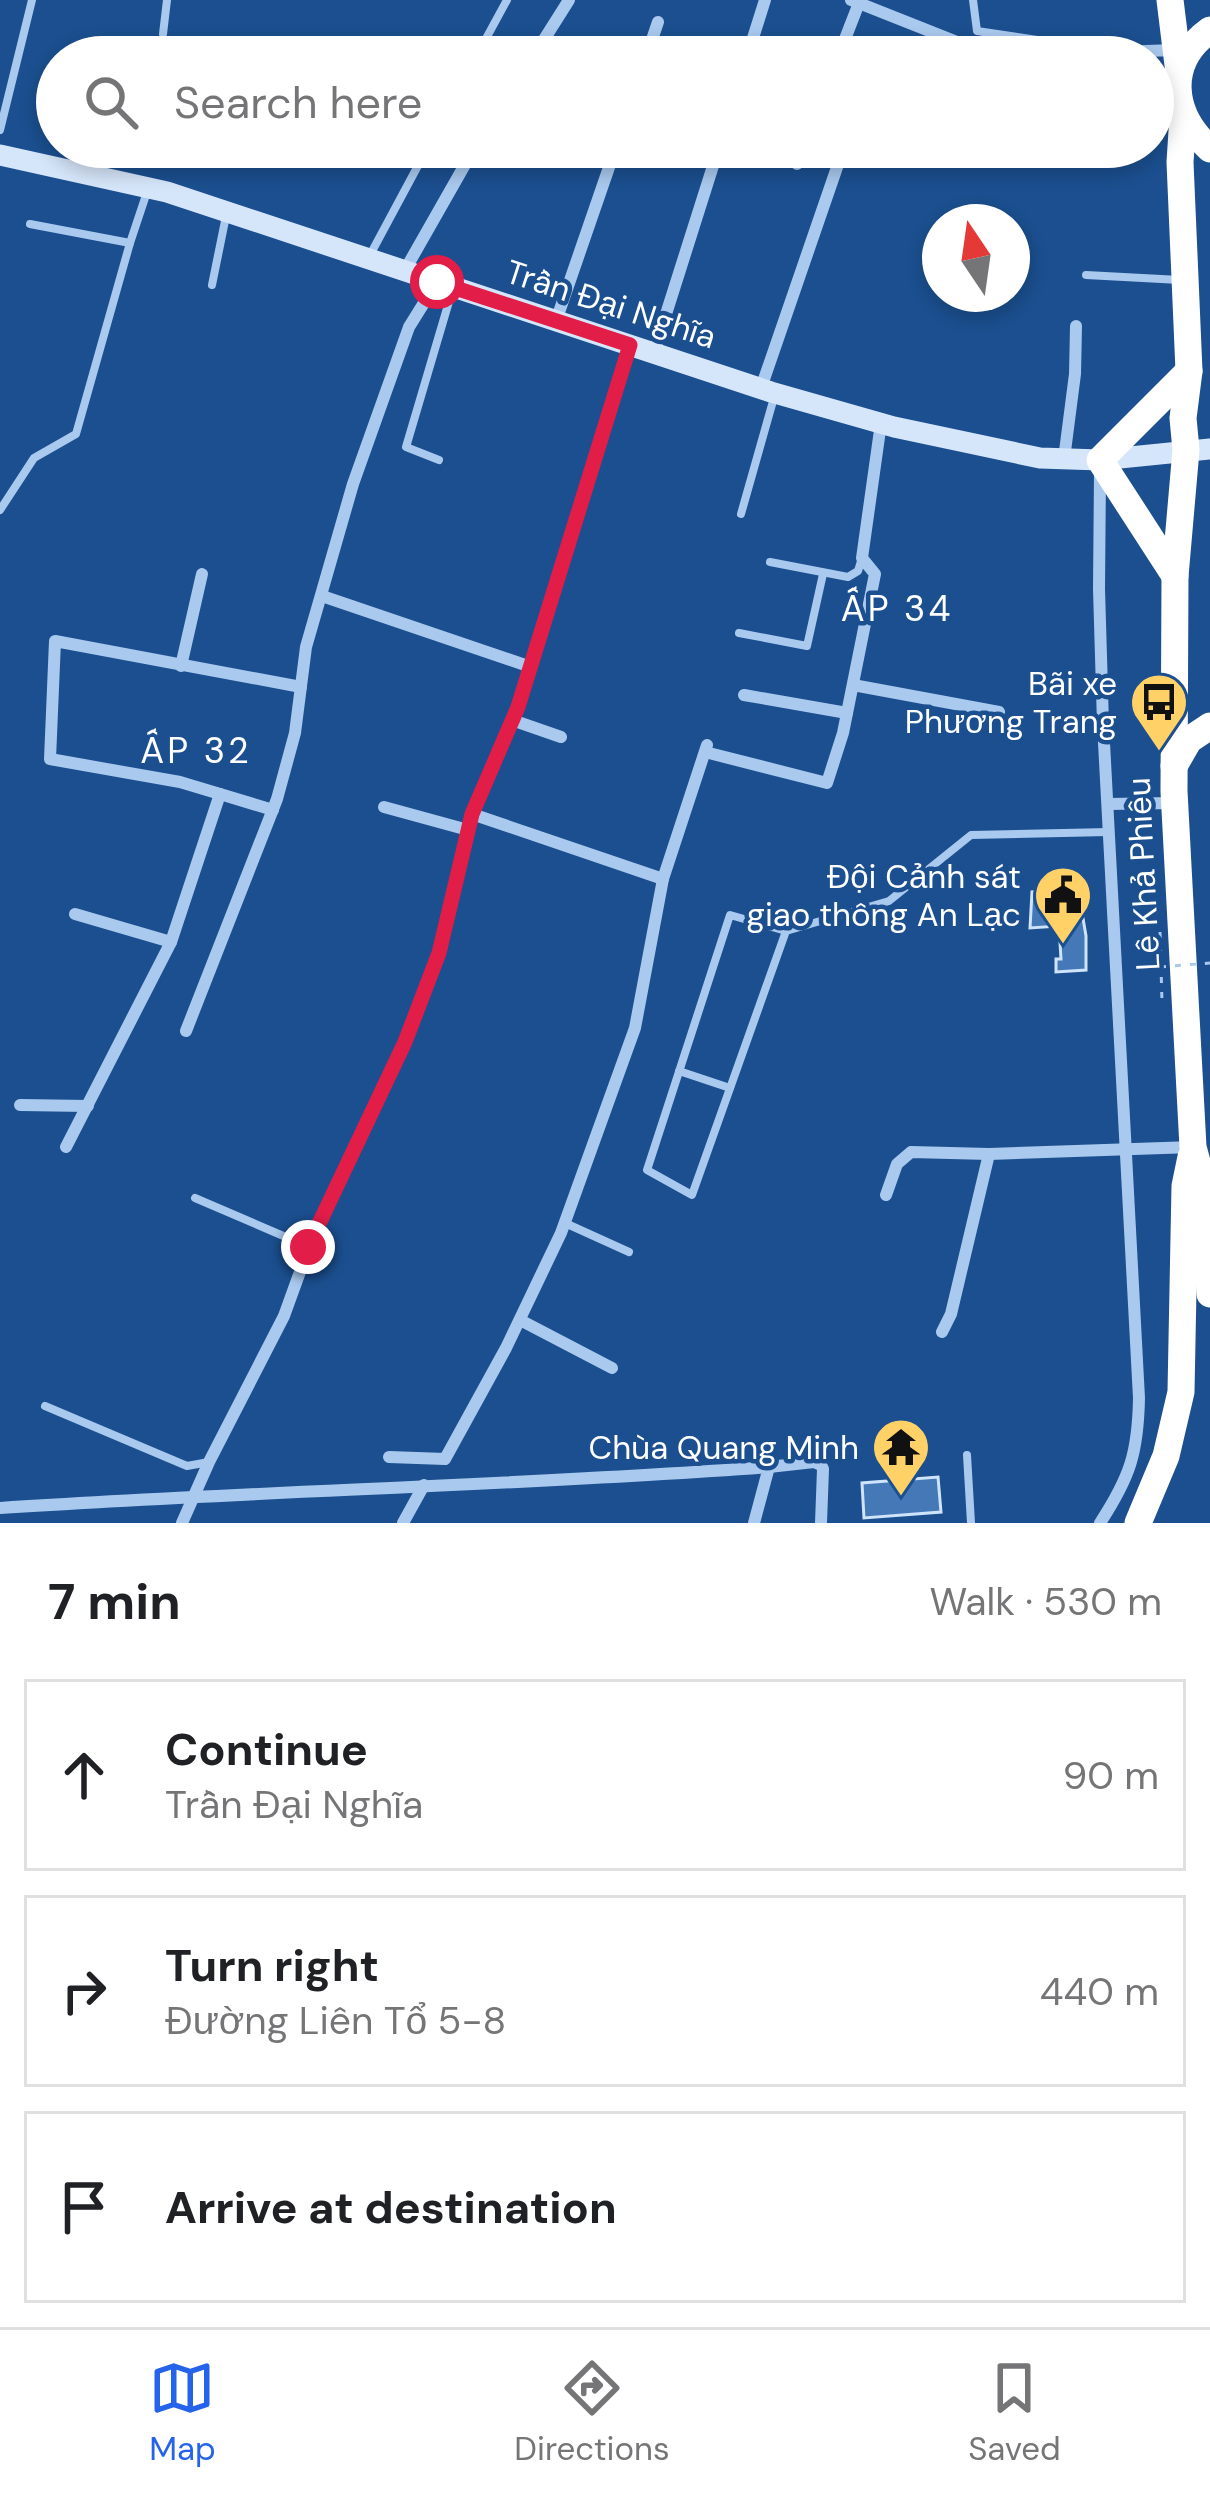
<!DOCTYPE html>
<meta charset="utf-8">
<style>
:root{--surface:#fff;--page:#f2f2f2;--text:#202124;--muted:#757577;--line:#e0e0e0;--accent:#2563eb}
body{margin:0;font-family:"DM Sans",sans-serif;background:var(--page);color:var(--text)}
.compass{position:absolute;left:922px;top:204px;width:108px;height:108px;border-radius:50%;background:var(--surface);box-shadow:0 6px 18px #0003;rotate:347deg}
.stop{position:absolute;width:36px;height:36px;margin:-27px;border:9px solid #e11d48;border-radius:50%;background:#fff}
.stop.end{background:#e11d48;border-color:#fff;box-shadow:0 3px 12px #0008}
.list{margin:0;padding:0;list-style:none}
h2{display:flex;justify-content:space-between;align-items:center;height:156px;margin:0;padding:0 48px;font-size:51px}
h2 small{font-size:39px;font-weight:400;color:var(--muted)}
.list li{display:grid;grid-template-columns:78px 1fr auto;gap:36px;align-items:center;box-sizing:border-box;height:192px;margin:0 24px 24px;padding:0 24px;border:3px solid var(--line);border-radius:0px}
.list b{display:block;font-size:45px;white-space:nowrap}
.list p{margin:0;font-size:39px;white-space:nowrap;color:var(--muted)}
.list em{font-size:39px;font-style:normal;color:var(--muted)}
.icon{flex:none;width:66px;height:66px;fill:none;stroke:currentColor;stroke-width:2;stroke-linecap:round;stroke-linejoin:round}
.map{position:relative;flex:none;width:1210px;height:1523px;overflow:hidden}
.search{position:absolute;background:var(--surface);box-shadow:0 6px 18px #0003;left:36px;right:36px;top:36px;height:132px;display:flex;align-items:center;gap:30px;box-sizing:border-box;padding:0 42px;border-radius:66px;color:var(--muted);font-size:45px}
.sheet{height:804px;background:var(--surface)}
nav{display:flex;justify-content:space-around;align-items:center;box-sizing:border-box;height:168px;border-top:3px solid var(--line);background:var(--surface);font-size:33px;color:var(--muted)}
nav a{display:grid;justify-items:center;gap:6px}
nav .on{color:var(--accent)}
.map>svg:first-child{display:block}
</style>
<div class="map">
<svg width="1210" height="1523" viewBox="0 0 1210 1523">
<rect width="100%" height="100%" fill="#1b4f8f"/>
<g fill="#4478b7" stroke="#cfe3fa" stroke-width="3">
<polygon points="1078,889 1086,936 1086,970 1056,972 1056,959 1061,959 1059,926 1030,928 1032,892"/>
<polygon points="938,1477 941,1512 864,1518 862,1483"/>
</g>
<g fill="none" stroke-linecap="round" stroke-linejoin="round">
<polyline stroke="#a9c9ee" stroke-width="3" stroke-dasharray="6 9" stroke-linecap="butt" points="1160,932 1162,1002 1165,1001"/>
<g stroke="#a9c9ee" stroke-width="8">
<polyline points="973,0 977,31 1098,49"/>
<polyline points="163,34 167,0"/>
<polyline points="476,57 507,0"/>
<polyline points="0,130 32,0"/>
<polyline points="30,224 130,243"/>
<polyline points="369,257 428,147"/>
<polyline points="1086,275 1180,280"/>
<polyline points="212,285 226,216"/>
<polyline points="439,460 406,447 453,288"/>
<polyline points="0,510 34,458 76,434 130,243 148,189"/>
<polyline points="741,514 775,394"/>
<polyline points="770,562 848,577 858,571 862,558"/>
<polyline points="739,633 807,646 823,574"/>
<polyline points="786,931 692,1195 647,1170 730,915 786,931 889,901 971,835 1109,832"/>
<polyline points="679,1071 730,1088"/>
<polyline points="195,1198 309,1247"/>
<polyline points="565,1223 629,1252"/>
<polyline points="45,1406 187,1466 209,1462"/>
<polyline points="967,1455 971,1523"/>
</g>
<g stroke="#a9c9ee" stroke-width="12">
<polyline points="851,0 995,57"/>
<polyline points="1098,49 1117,52 1175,50"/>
<polyline points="533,57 569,0"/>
<polyline points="646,57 658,22"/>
<polyline points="747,57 765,0"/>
<polyline points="838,57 859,3"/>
<polyline points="1153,110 1182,116"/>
<polyline points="797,164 804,147"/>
<polyline points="405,270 475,147"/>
<polyline points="556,321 616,147"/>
<polyline points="654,352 719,147"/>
<polyline points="761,388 844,147"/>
<polyline points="1064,459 1075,374 1076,326"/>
<path d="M1100,472L1099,589L1103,724L1139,1398C1138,1453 1130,1477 1100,1523"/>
<polyline points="322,596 531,667"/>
<polyline points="181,666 202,574"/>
<polyline points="853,685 999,712"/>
<polyline points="744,695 847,713"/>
<polyline points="512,720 561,737"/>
<polyline points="705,752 827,783 843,733 875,574 862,558 881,423"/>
<polyline points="220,794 180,782 50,759 55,641 301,687"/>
<polyline points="1108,804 1174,803"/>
<polyline points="384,807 468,830"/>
<polyline points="472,814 663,879"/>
<polyline points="75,914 171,942"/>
<polyline points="186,1031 277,799 295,733 306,647 353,484 409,327 437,282"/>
<polyline points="20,1105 88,1106"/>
<polyline points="66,1147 171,942 220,794 273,810"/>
<polyline points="886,1195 897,1164 911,1152 989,1154 1193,1147"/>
<polyline points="520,1320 612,1368"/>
<polyline points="942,1332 951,1314 989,1154"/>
<polyline points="389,1457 445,1459 506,1348 561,1233 635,1028 663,879 707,745"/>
<polyline points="769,1467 814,1462 821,1465 823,1469 821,1523"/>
<path d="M0,1508C256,1491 513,1486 769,1467L754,1523"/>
<polyline points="182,1523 209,1462 284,1316 309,1247 405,1042 439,953 472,814 517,707 630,345"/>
<polyline points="403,1523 424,1485"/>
</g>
<polyline stroke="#d6e6fa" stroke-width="21" points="0,155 167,192 771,392 894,427 1040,458 1100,460 1210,449"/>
<g stroke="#fff" stroke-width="27">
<polyline points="1170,0 1179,73"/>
<path d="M1210,30C1164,63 1171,114 1210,149"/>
<polyline points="1183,116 1180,162 1189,371 1183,418 1186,450 1175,576 1174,791 1193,1147 1204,1188 1210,1294"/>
<polyline points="1175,576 1100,460 1189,371"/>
<polyline points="1174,766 1189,740 1210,726"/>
<polyline points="1138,1523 1166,1456 1181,1392 1185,1186 1191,1157"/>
</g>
<polyline stroke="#a9c9ee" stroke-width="3" stroke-dasharray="6 9" stroke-linecap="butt" points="1160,967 1210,963"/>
</g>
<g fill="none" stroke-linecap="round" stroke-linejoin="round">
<polyline stroke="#e11d48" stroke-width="15" points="308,1247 405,1042 439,953 472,814 518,707 630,345 437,282"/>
</g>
<defs>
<symbol id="bus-pin" viewBox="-11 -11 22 30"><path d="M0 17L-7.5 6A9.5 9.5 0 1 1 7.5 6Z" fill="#ffd166" stroke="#1b4f8f"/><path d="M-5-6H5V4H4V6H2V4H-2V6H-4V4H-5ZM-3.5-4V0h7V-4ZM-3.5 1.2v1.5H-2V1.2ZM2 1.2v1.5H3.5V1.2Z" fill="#111"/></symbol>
<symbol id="civic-pin" viewBox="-11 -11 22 30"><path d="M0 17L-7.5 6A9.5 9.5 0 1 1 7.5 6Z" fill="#ffd166" stroke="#1b4f8f"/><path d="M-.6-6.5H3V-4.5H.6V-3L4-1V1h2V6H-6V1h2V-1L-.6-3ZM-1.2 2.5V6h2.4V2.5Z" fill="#111"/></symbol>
<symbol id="temple-pin" viewBox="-11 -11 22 30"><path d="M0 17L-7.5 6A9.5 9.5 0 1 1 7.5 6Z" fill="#ffd166" stroke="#1b4f8f"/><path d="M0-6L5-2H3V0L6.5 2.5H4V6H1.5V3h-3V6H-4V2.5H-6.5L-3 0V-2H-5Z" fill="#111"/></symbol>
</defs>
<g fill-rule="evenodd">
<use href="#bus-pin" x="1126" y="669" width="66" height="90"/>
<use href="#civic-pin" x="1030" y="862" width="66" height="90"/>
<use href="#temple-pin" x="868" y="1414" width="66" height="90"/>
</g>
<g text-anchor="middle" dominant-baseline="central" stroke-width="9" stroke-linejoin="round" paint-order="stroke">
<g font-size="33" fill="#fff" stroke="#1b4f8f">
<text transform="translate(611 304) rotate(18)">Trần Đại Nghĩa</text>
<text transform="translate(1143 874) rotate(-93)">Lê Khả Phiêu</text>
</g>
<g font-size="33" fill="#fff" stroke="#1b4f8f" text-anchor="end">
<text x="1117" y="683">Bãi xe<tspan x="1117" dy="38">Phương Trang</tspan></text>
<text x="1021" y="876">Đội Cảnh sát<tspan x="1021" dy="38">giao thông An Lạc</tspan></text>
<text x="859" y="1447">Chùa Quang Minh</text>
</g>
<g font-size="36" letter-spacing="3" fill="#fff" stroke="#1b4f8f">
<text x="897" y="608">ẤP 34</text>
<text x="196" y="750">ẤP 32</text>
</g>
</g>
</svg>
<svg class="compass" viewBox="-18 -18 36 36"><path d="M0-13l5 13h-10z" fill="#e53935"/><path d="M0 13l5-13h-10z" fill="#757577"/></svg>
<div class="stop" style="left:437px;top:282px"></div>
<div class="stop end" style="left:308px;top:1247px"></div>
<div class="search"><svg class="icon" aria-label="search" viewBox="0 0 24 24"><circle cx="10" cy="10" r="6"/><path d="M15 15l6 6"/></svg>Search here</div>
</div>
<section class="sheet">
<h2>7 min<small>Walk · 530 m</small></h2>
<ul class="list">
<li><svg class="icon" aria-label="ahead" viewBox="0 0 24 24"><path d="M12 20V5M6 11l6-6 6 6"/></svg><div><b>Continue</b><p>Trần Đại Nghĩa</p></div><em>90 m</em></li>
<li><svg class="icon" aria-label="right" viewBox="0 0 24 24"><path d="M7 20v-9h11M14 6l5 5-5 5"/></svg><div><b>Turn right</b><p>Đường Liên Tổ 5-8</p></div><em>440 m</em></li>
<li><svg class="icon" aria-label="arrive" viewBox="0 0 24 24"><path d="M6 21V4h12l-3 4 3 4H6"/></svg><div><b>Arrive at destination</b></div></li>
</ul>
</section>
<nav>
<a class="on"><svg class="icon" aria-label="map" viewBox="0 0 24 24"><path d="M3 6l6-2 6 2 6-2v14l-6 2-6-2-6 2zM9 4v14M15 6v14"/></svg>Map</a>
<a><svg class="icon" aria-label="directions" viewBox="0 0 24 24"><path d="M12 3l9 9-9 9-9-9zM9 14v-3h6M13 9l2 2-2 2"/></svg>Directions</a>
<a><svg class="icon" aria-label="saved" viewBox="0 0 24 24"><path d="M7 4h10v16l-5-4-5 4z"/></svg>Saved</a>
</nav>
